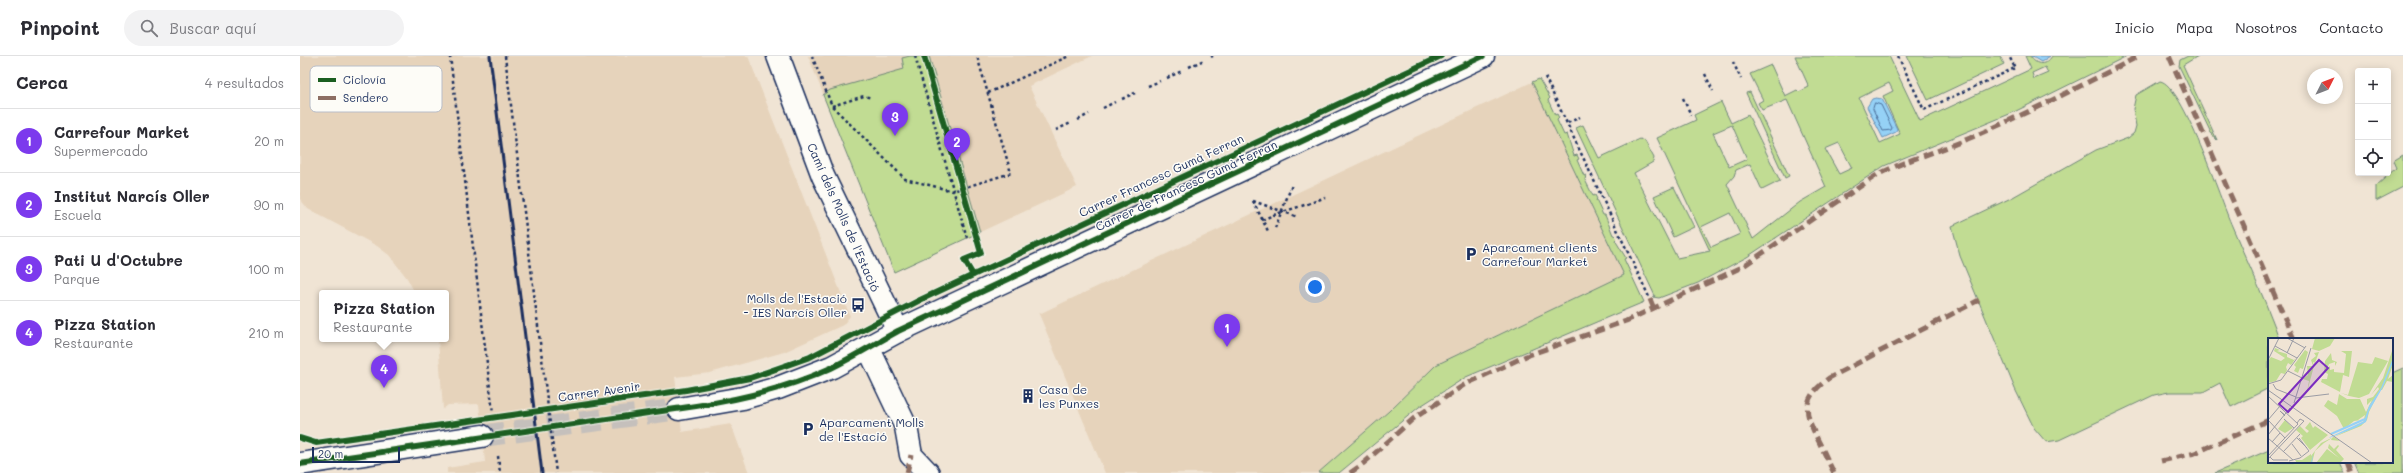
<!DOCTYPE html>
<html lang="es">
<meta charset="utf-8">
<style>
:root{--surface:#fff;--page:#f2f2f3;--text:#2b2b33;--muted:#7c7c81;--line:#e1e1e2;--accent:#7c3aed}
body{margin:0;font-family:Mali,sans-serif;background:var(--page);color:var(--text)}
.controls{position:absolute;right:12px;top:12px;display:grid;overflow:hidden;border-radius:4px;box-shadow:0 2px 10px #0003}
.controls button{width:36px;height:36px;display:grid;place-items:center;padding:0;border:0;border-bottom:1px solid var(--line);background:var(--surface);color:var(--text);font:20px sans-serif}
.compass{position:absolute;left:2007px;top:12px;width:36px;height:36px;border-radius:50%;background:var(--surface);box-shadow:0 2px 10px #0003;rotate:48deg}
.scale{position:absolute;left:12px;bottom:10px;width:88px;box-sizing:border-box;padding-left:4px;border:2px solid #1b2f5e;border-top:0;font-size:11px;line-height:14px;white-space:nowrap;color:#1b2f5e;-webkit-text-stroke:3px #fdfcf7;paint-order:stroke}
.you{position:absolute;left:1015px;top:231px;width:14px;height:14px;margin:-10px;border:3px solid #fff;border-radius:50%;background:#1a73e8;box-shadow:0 0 0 6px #1a73e833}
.badge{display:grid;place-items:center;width:26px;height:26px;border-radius:50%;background:var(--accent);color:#fff;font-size:13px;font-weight:700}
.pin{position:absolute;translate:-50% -33px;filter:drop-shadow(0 1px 2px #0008)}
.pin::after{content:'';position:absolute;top:21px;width:14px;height:12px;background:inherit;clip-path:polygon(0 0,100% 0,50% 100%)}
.popup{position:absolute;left:19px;top:234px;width:130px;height:52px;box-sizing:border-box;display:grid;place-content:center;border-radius:4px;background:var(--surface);filter:drop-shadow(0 1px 3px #0005);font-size:13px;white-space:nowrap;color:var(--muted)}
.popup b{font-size:15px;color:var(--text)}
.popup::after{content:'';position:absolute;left:50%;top:100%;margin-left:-8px;border:8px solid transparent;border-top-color:var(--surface)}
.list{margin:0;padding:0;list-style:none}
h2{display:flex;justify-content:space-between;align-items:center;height:52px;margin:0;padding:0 16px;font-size:17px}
h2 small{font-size:13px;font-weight:400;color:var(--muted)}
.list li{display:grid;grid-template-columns:26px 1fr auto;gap:12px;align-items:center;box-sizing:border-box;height:64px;padding:0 16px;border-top:1px solid var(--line)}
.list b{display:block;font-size:15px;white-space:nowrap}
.list p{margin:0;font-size:13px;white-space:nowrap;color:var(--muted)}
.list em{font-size:13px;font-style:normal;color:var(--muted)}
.icon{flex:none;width:22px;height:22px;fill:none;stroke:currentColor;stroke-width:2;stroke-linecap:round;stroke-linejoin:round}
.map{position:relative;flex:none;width:2103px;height:417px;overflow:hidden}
header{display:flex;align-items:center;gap:24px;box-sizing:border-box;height:56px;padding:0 20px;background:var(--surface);border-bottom:1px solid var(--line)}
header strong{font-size:19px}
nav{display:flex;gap:22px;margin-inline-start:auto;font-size:14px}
.search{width:280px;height:36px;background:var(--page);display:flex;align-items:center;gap:10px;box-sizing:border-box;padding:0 14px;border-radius:22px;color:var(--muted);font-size:15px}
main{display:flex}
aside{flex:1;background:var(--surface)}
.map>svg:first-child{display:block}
</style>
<header>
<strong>Pinpoint</strong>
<div class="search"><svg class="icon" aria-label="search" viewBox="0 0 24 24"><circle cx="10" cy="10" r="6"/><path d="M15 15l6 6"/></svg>Buscar aquí</div>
<nav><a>Inicio</a><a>Mapa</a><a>Nosotros</a><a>Contacto</a></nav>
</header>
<main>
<aside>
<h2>Cerca<small>4 resultados</small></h2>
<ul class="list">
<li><span class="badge">1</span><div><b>Carrefour Market</b><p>Supermercado</p></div><em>20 m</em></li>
<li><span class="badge">2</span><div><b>Institut Narcís Oller</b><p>Escuela</p></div><em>90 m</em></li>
<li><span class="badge">3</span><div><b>Pati U d'Octubre</b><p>Parque</p></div><em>100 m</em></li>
<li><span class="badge">4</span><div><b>Pizza Station</b><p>Restaurante</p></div><em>210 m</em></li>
</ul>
</aside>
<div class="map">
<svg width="2103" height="417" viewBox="0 0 2103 417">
<rect width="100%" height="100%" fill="#f0e4d4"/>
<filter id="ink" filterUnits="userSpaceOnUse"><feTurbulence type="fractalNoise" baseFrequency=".025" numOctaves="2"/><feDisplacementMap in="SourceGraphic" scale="8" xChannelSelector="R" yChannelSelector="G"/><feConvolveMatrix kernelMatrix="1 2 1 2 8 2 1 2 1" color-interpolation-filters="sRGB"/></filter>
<g filter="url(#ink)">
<g fill="#e6d3bb">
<polygon points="0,0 448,0 550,260 543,269 484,296 410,317 375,321 382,376 431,368 449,417 147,417 147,412 185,406 179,348 148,349 143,353 138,283 146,283 146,237 115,237 107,222 89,199 77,190 8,153 0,143"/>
<polygon points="508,0 792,0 729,30 777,131 594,216"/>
<polygon points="1232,26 1324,219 1136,309 1089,355 1018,417 805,417 739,258"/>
</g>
<g fill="#c1dc93" stroke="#6e8678" fill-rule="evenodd">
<polygon points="610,0 629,0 680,176 594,216 523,39 530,34 604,13 602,2"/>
<path d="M1495,0H1589L1620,65L1731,13L1725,0H1730C1736,10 1746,10 1752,0H1827L1712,57L1584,110L1447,201L1398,227L1359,242L1353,241L1355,240L1276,72L1283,69L1299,102L1340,83L1345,85L1354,102L1353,106L1334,117L1377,202L1410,195L1357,82L1396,64L1394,59L1421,46L1431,67L1448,59L1480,125L1462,134L1450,108L1436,114L1434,120L1427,128L1453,183L1500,146L1526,131L1487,44L1462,54L1458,47L1463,44L1450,18L1471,9L1485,40L1497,34L1499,36L1509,31ZM1745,11L1748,17L1734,23L1732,17ZM1589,27L1593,35L1583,40L1600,78L1580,87L1559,42ZM1432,69L1447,103L1429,111L1413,77ZM1539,87L1552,112L1539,118L1525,93ZM1430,157L1440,178L1411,191L1401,171Z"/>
<polygon points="1607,0 1700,0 1704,8 1628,44"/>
<polygon points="1888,0 1898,0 1883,9 1917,84 1911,77 1879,10 1880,4"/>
<polygon points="1239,23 1250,42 1248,44 1255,59 1257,58 1259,62 1257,64 1264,79 1267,78 1274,100 1277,99 1279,103 1277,104 1284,120 1286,119 1285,124 1293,140 1295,139 1297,143 1296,144 1303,159 1305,159 1313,179 1314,179 1317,182 1315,184 1326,202 1324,203 1344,246 1166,321 1119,351 1039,417 1018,417 1089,355 1136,309 1324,219 1232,26"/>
<path d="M1860,25C1883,28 1921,146 1932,170C1946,204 1962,236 1975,271L1979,283H1969V332L1931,351L1920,327L1903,336H1869L1854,339L1759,384L1746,386L1734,372L1715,333L1660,200L1652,170L1713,141L1796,94L1828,82L1834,77L1836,70L1833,53L1836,39Z"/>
<polygon points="1450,36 1489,120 1485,122 1446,37"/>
<polygon points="2103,99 2103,131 2076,145 2076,130 2096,112 2093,105"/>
<polygon points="1374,131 1394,171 1373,181 1354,140"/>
<polygon points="2103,312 2103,417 2059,417 2054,406 2092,406 2092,317"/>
<polygon points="1969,394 1969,406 2040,406 2045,417 1915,417"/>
</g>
<g fill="#95d1f6" stroke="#6490b9">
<polygon points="1731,0 1750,0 1741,6"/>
<polygon points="1576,42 1582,43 1597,73 1596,76 1583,82 1567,51 1572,43"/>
</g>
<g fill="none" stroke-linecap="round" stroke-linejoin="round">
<polygon stroke="#4c709b" stroke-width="1" points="1575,47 1581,49 1592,72 1591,74 1583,75 1573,53"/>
<polyline stroke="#c5c0bc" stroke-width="22" stroke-dasharray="22 11" stroke-linecap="butt" points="182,380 379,353"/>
<defs>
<g id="minor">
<polyline points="478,0 523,120 598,275"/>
<polyline points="568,291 606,371 611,399 628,417"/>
<polyline points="379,353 443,342 478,332 532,311 598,275 1183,0"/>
<polyline points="0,408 182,380"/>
</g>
</defs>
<use href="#minor" stroke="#1b2f5e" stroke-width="25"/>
<g stroke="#1b2f5e" stroke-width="2.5" stroke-dasharray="3 3" stroke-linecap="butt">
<polyline points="150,0 193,357"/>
<polyline points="205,0 256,417"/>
<polyline points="512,0 532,50 605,123 653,135 711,117 677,0"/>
<polyline points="615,0 667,182"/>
<polyline points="1598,0 1624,54 1715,12 1709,0"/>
<polyline points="911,1 913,0"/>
<polyline points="1433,6 1441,23"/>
<polyline points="889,11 904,4"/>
<polyline points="1405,18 1413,35"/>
<polyline points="1245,21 1350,243"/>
<polyline points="867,22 882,15"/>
<polyline points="848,30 860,25"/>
<polyline points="688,37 769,0"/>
<polyline points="1383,42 1391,59"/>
<polyline points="822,43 835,37"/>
<polyline points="532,50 564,40 572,42"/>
<polyline points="803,52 815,46"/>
<polyline points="778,64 789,58"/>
<polyline points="1268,67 1280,61"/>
<polyline points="756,74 771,67"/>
<polyline points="953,145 998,161"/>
<polyline points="953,145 968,175"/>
<path d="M962,164C983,154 1004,151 1025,141"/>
<polyline points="975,172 992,129"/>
<polyline points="198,400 200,417"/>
</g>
<use href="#minor" stroke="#fdfcf7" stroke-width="22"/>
<polyline stroke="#1b2f5e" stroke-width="3" points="190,0 242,417"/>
<g stroke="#8d6e63" stroke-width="5" stroke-dasharray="10 5" stroke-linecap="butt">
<polyline points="1869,0 1994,283"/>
<polyline points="1350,243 1354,253"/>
<polyline points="1861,405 1895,397 1969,364"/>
<polyline points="2048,406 2052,417"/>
<polyline points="607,417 611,399"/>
<path d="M1050,417L1064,407L1113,363L1164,329L1226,300L1326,265L1442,211L1577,119C1607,103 1639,96 1670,82C1728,57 1783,29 1839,0"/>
<path d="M1534,417C1529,407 1524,396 1519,386C1504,356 1500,344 1529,322L1679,244"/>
</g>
<defs>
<g id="cycleway">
<polyline points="624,0 681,197 664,204 673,219"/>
<polyline points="0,382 16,387 386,334 450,322 510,301 620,244 1141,0"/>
<path d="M0,408L396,350C443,343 488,332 531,312C554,301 576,287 598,275L1183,0"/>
</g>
</defs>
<use href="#cycleway" stroke="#fdfcf7" stroke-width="8"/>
<use href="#cycleway" stroke="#1b5e20" stroke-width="6"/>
</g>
</g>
<defs>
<symbol id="parking-bare" viewBox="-9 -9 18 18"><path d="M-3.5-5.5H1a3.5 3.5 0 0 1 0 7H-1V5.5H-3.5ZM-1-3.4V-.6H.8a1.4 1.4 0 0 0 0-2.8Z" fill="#1b2f5e" stroke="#fdfcf7" stroke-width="2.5" paint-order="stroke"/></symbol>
<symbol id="bus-bare" viewBox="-9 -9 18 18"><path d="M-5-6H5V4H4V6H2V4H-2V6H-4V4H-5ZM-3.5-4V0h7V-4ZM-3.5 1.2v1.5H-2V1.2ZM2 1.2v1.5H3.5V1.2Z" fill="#1b2f5e" stroke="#fdfcf7" stroke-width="2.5" paint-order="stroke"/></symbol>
<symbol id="building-bare" viewBox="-9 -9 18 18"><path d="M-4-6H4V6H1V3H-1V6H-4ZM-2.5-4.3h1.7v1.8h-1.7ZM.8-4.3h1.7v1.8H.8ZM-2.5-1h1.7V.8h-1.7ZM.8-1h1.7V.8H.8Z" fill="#1b2f5e" stroke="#fdfcf7" stroke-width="2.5" paint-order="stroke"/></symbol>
</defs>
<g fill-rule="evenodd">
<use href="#parking-bare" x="1161" y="188" width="20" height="20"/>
<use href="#bus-bare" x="548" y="239" width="20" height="20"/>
<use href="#building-bare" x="718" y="330" width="20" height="20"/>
<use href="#parking-bare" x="498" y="363" width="20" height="20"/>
</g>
<g text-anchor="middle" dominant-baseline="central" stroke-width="3" stroke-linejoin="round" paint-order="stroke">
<g font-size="12" fill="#1b2f5e" stroke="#fdfcf7">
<text transform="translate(861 119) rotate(-25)">Carrer Francesc Gumà Ferran</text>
<text transform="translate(886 129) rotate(-25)">Carrer de Francesc Gumà Ferran</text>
<text transform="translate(544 161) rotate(66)">Camí dels Molls de l'Estació</text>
<text transform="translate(299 335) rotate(-8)">Carrer Avenir</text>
</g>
<g font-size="12" fill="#1b2f5e" stroke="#fdfcf7" text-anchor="start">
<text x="1182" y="191">Aparcament clients<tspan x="1182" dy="14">Carrefour Market</tspan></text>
<text x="547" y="242" text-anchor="end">Molls de l'Estació<tspan x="547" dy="14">- IES Narcís Oller</tspan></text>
<text x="739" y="333">Casa de<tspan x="739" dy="14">les Punxes</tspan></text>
<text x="519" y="366">Aparcament Molls<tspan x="519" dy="14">de l'Estació</tspan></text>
</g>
</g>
<g transform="translate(1968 282)">
<rect width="125" height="125" fill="#f0e4d4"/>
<path d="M47,0H67L62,8L51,13L44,11ZM7,10L12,12L9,13L19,16V19L26,22L28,20L23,27L20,25L18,29L19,32L17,36L13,35L8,43L0,45V23L3,19L13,23L17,20L6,13ZM125,10V27L120,41L125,37V44L119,43L114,52H112L101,74L99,82L93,88L66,99L72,103L63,102L64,100L56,105L47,113L44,125H29L27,122H34L43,116V118L53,105L95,85L97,77L90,82H93L86,83L76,91L69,78L56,68L60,62L69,67L71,56L79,61H92L98,74L104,62L99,67V61L105,59L111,51L110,49L103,57L115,40ZM37,12L40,14L35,31L32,30L30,35L26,33L28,29L26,27ZM73,13H84L81,39L75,37L72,54L53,44L54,41H59L60,36L56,34L57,23L63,15L64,22L69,24L67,28V24L61,26L59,31L62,28V32L66,31V34L76,35L78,16ZM51,14L47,25L45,24L46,28L39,54L38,56L35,59L39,54L41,43L35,41L40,37L39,28H45L43,22L48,18L46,15ZM107,19L120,23L101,56L91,60L81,58L73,55L74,51L73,55L80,57L90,24L104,26ZM17,82L25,90L17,95L10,91ZM42,84L45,90L47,88L60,97L42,112L33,100L35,98L28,92L32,88L39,95L41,93L37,90ZM61,106L66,111L70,107L71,108L68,112L76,121L72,125H48L59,111L71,120L60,110Z" fill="#c1dc93"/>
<path d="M125,20V24L115,49L101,73L98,84L87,90L61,100L45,116L44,125H43L45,116L62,99L96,83L101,68L113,50Z" fill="#95d1f6"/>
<path fill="none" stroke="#95d1f6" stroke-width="2" d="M63,96L97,81"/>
<path fill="none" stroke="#9b9ca5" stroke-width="1" d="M19,0L37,10M7,8L29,20M19,15L26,0M0,22L11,0M20,33L34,40M0,46L13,42L38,8M5,46L8,51L28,59M0,52L104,125M0,58L30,86M28,60L61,56M26,65L43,10M17,78L12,73L17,77M16,81L26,90M0,82L17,100M0,82L12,68M0,97L22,70M0,100L25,122M29,100L39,110M31,100L41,113M4,104L12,95M24,106L33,118M15,114L32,96M0,118L30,86M2,119L5,122H20M0,121L36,83L32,81L29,85M21,123L32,120L41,113"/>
<path fill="#7b2cbf" fill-opacity="0.15" stroke="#7b2cbf" stroke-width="2" d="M51,22L60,30L20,74L11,66Z"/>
<rect width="125" height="125" fill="none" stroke="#1b2f5e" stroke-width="2"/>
</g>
<rect x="10" y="10" width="132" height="46" rx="6" fill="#fdfcf7" stroke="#b9bec9" stroke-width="1"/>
<rect x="18" y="22" width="18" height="4" fill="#1b5e20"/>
<rect x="18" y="40" width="18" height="4" fill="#8d6e63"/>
<g font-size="11" fill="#1b2f5e">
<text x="43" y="28">Ciclovía</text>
<text x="43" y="46">Sendero</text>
</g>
</svg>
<div class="controls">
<button>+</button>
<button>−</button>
<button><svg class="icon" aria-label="locate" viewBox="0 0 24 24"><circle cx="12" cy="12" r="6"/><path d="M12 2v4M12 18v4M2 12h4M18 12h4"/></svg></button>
</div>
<svg class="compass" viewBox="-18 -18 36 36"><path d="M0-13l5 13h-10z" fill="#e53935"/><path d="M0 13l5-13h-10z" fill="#7c7c81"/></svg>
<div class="scale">20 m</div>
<div class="you"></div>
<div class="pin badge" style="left:927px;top:291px">1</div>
<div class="pin badge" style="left:657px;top:105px">2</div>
<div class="pin badge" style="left:595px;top:80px">3</div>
<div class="pin badge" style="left:84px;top:332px">4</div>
<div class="popup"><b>Pizza Station</b>Restaurante</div>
</div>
</main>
